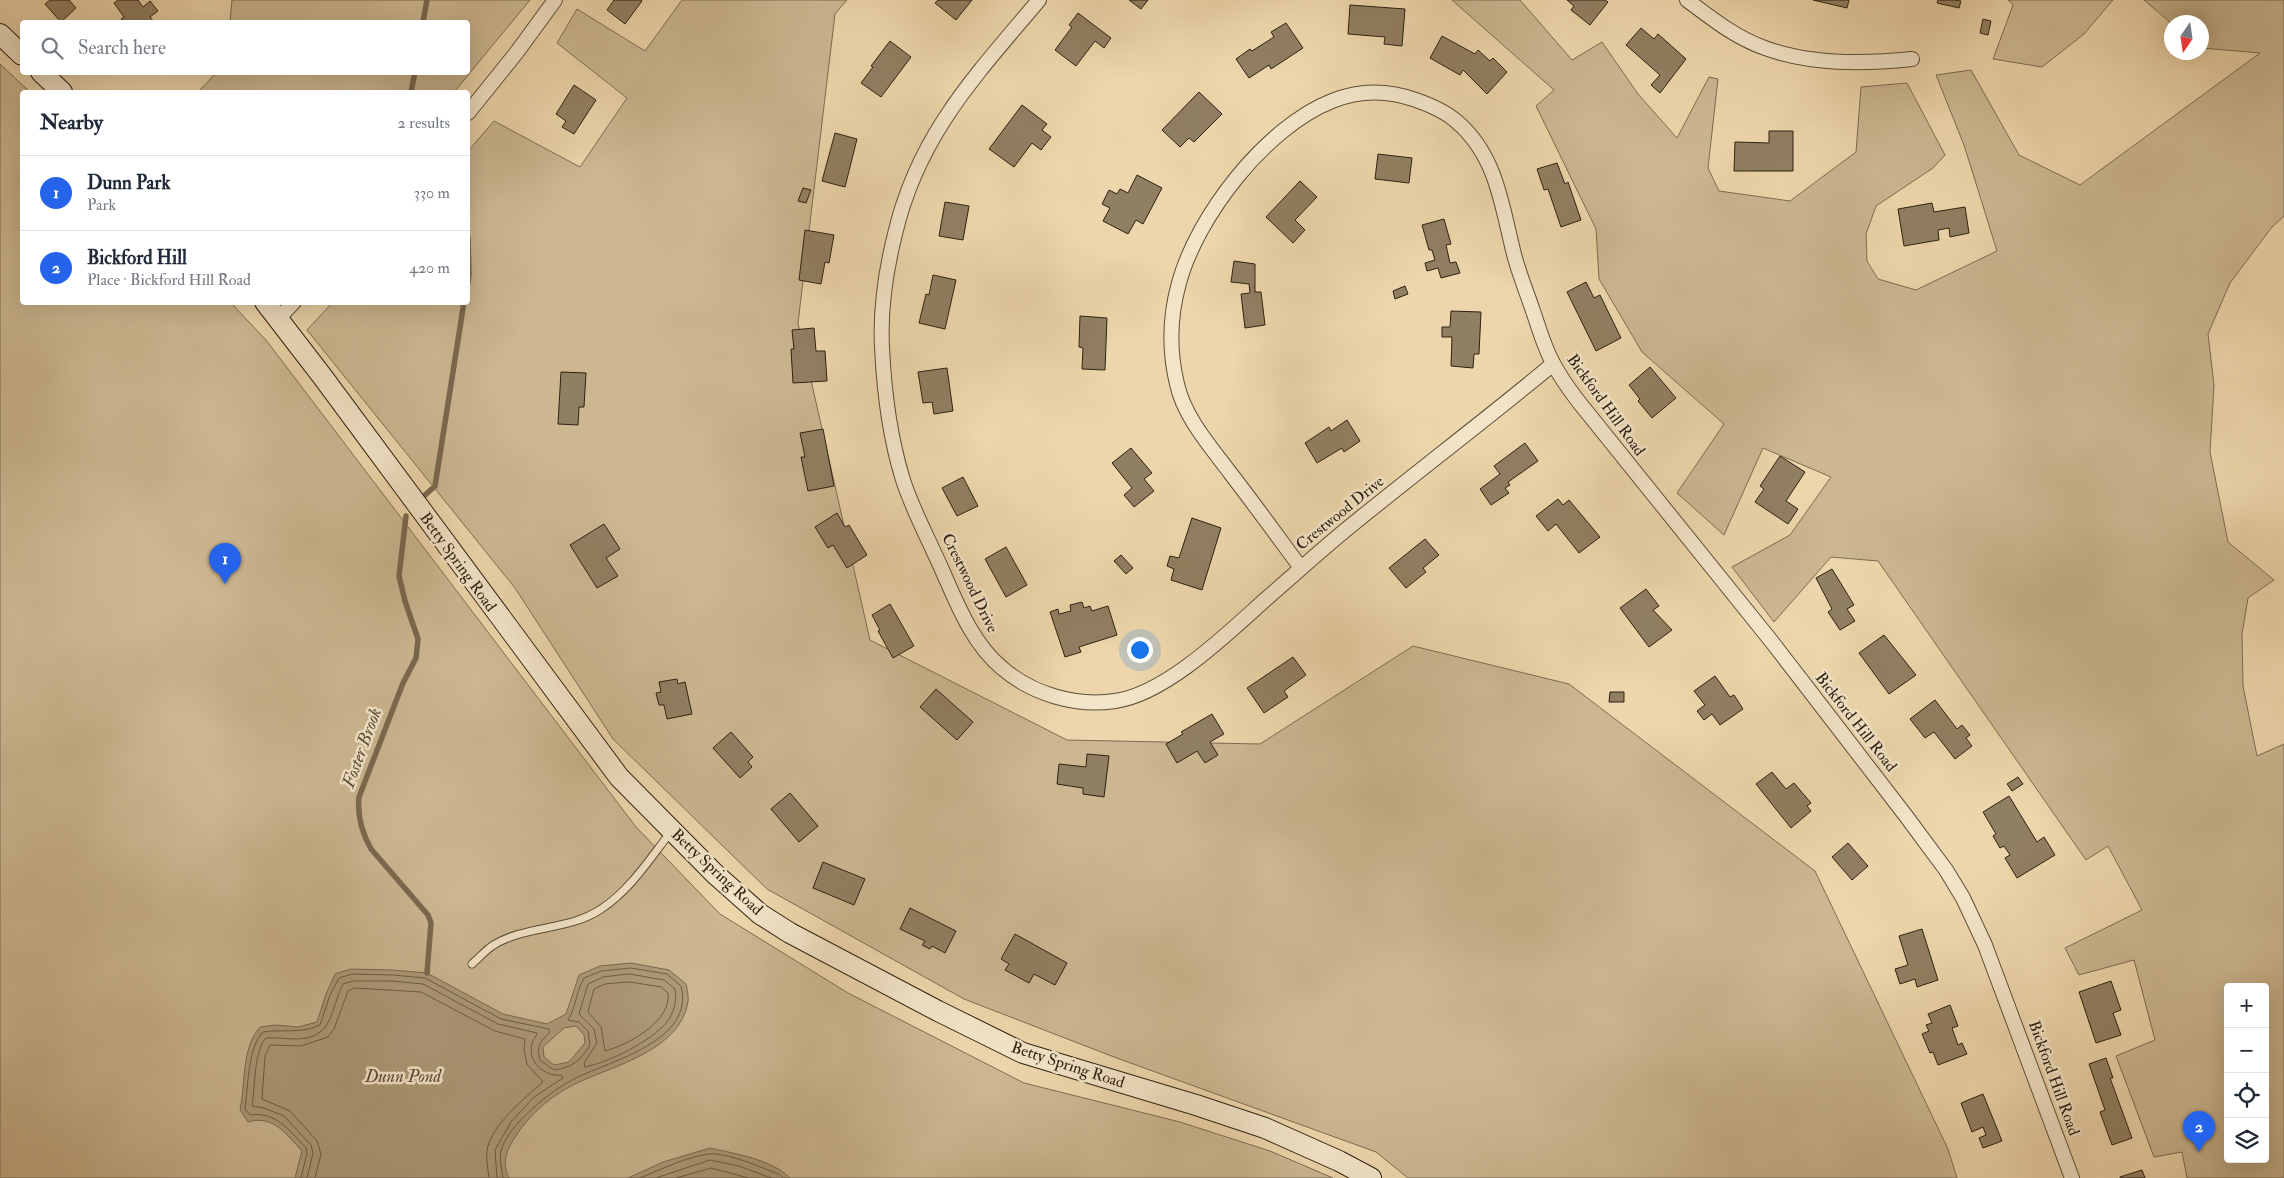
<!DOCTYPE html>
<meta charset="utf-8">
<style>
:root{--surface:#fff;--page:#f6f6f7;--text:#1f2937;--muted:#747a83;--line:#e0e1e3;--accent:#2563eb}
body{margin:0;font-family:"IM FELL Double Pica",serif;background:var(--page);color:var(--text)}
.controls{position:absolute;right:15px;bottom:15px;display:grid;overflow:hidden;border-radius:5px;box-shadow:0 5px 20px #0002}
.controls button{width:45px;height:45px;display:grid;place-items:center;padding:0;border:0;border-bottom:1px solid var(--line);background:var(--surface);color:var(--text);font:25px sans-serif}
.compass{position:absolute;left:2164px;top:15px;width:45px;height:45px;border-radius:50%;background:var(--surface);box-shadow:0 5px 20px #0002;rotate:193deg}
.you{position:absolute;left:1139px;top:649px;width:18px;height:18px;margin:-12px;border:4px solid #fff;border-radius:50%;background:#1a73e8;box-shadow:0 0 0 8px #1a73e833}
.badge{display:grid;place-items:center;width:32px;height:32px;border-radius:50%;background:var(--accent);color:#fff;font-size:16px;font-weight:700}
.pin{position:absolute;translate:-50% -41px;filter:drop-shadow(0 1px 2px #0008)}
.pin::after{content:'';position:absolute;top:26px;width:18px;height:15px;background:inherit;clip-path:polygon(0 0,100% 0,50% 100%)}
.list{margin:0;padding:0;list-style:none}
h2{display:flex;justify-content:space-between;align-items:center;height:65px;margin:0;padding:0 20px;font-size:21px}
h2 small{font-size:16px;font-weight:400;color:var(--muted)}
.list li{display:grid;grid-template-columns:32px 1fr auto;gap:15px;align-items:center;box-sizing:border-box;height:75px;padding:0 20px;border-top:1px solid var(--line)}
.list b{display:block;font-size:19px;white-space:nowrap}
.list p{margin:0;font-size:16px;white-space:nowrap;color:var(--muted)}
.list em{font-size:16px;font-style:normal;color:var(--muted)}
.icon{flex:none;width:28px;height:28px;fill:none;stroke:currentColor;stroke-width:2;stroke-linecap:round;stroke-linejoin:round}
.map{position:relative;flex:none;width:2284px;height:1178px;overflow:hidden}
.search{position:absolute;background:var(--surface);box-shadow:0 5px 20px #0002;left:20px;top:20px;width:450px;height:55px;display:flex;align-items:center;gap:12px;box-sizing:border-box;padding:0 18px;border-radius:5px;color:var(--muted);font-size:19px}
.panel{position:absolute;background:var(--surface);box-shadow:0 5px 20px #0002;left:20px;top:90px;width:450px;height:215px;border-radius:5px}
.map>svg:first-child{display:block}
</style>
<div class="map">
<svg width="2284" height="1178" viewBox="0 0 2284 1178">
<rect width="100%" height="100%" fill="#edd6ab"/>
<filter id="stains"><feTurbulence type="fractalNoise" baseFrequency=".004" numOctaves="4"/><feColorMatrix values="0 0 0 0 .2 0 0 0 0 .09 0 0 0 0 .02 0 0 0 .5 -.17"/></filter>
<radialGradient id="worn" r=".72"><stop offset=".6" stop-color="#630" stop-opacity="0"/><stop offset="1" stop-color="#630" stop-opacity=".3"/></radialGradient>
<g fill="#ccb791" stroke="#7c6c52" fill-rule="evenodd">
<polygon points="232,0 530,0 454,92 198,92 216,73 468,72 468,22 230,22"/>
<polygon points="682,0 847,0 835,14 798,323 870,640 1067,740 1260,744 1413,646 1569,684 1815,871 1948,1149 1957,1178 1408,1178 1376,1152 1114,1057 964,999 767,889 613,739 515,588 307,330 332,303 468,302 468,151 494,121 580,167 627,98 557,43 577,9 645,51"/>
<path d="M1452,0H1520L1572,60L1602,42L1638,94L1677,138L1709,77L1718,79L1708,168L1719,191L1790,201L1856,152L1861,87L1907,83L1945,155L1933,168L1876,206L1866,234L1867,261L1878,279L1916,290L1997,251L1964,145L1936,75L1971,70L2019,155L2080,185L2260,53L2202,48V22L2171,23L2144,0H2284V216L2272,227L2230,283L2208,334L2214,385L2210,452L2228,542L2274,580L2248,598L2242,634L2243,686L2257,756L2284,744V1178H2187L2182,1152L2154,1157L2116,1056L2155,1040L2134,960L2079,975L2065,948L2142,910L2108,846L2086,860L1878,561L1831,557L1774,622L1732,567L1790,535L1831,477L1763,448L1724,535L1677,493L1724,424L1642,352L1599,279L1596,229L1536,106L1554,90ZM2228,987H2265V1159H2228Z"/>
<polygon points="2008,0 2113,0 2084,34 2042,67 1993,59 2013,5"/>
<polygon points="0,64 30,92 22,92 22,302 231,303 266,340 636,827 720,914 848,993 1024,1083 1180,1122 1270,1151 1333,1178 0,1178"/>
</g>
<g fill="#ac9877" stroke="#79684f" fill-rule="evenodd">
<path d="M631,963L669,970L686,984C687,989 689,997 688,1002C680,1050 616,1065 579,1082C553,1094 528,1115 514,1139C506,1151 502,1164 509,1178H295L302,1151C287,1135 273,1114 248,1122L240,1110C246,1082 241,1049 260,1027L276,1025L298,1027L317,1022L326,994L335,974L351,969L393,970L427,973L503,1014L547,1024L566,1014L579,975L600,966ZM576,1026L584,1035L585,1043L569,1062L554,1065L544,1057L543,1047L564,1028Z"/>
<path d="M710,1148C736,1154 771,1159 790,1178H628L663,1162Z"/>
</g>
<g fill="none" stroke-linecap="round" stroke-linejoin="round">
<g stroke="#6c5c44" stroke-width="1">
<path d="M630,974L664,980L675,989C677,1000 674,1013 667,1022C651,1041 610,1062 585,1067L584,1063L597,1043L594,1029L579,1014L588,984L603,977Z"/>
<path d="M630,982L661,987L668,993C672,1021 628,1045 605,1051L601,1027L588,1012L594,989L605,984Z"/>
<path d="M301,1178L307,1153L306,1148C290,1131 276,1111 250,1115L245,1109C248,1087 248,1047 263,1032C283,1029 301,1034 320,1025L330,995L339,978L352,974L393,975L425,978L501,1019L549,1029L550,1032C540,1042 536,1046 540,1060L554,1070C573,1067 580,1061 590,1045L588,1031L579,1022L568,1020C576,1007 576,992 584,978L601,971L631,968L667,974L681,986C695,1041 612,1060 576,1078C553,1089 507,1125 501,1151C499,1159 502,1171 503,1178"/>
<path d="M307,1178L313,1153L311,1145L284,1116L264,1108L252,1106C255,1089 254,1050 266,1038C277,1037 286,1039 297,1039C334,1038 330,1010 343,984L353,981H392L423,984L498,1024L537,1033C536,1038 533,1039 532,1044C527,1062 545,1077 561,1075L563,1078L534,1097L511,1122L495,1150L497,1178"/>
<path d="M315,1178L321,1154L317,1141L290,1111L262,1099L265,1056L270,1045L301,1046L328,1037L334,1029L348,991L354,988L421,992L495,1031L525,1039L524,1050L527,1064L543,1082C526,1097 490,1126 487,1151C486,1159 488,1169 489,1178"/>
<path d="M640,1178C659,1170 689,1156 709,1154C727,1152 762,1168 779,1174L783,1178"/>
<polyline points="656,1178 710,1160 739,1166 771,1178"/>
<polyline points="676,1178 711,1168 749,1178"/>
</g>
<g stroke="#79684f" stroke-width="5.5">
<polyline points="423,22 427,0"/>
<polyline points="411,92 415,72"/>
<polyline points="468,238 469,274 468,283"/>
<polyline points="424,496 435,486 464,302"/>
<path d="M406,516L399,576L405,601L418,639L416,658L403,683L359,797C357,816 362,833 371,849L428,915L431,923L427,973"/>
</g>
</g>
<g fill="#917f62" stroke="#2d2112">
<polygon points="50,0 69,0 76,8 61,22 45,4"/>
<polygon points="118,0 138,0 143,7 150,1 158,11 150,17 154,22 124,22 121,19 124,17 114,3"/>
<polygon points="614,0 641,0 642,1 625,24 607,10"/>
<polygon points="938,0 972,0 956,20 935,3"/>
<polygon points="1129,0 1148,0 1141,9"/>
<polygon points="1567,0 1605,0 1608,2 1590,25 1571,10 1574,6"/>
<polygon points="1813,0 1849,0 1847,8"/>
<polygon points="1938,0 1954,0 1961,1 1959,8 1937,3"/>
<polygon points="1350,5 1405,9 1402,46 1384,44 1385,37 1348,34"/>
<polygon points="1078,13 1111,38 1104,48 1095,41 1076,66 1055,50 1072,27 1069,25"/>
<polygon points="1983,19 1991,21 1988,35 1980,33"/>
<polygon points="1286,23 1303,48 1271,69 1269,65 1249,78 1236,59 1250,49 1252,51 1274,37 1271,32"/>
<polygon points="1641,28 1654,39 1658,34 1686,59 1660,93 1651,85 1660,75 1626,45"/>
<polygon points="1442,36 1475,54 1478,50 1490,61 1493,58 1507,72 1487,94 1463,70 1460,75 1430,58"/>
<polygon points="890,41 911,57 881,97 861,83 873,67 871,66"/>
<polygon points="574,85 596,100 574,134 562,127 566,121 556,114"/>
<polygon points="1199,92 1222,114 1194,142 1189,138 1180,147 1162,130"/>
<polygon points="1022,105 1047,124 1042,130 1051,137 1041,150 1032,143 1014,167 989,149"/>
<polygon points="1769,131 1793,131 1793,171 1734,171 1735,142 1769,143"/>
<polygon points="835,133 857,139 845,187 822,181"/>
<polygon points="1378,154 1412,158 1409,183 1375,179"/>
<polygon points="1557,163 1565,184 1568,182 1581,220 1561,227 1548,189 1544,190 1537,169"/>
<polygon points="1137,175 1162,188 1143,224 1136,220 1128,234 1103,221 1110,208 1102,204 1109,190 1117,194 1120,189 1128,193"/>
<polygon points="1300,181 1317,197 1295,220 1305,230 1293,243 1266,217"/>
<polygon points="803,188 811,190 806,203 798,201"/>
<polygon points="945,202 969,206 963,240 939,236"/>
<polygon points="1932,203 1934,212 1965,207 1969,233 1950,237 1949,228 1938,230 1939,240 1904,246 1898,209"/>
<polygon points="1444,219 1451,244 1446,245 1450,263 1456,262 1460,273 1441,278 1438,268 1427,271 1425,263 1435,260 1432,250 1429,250 1422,225"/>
<polygon points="805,230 834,235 829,263 825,262 821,284 799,280"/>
<polygon points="1234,261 1255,264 1255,292 1261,292 1265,325 1245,328 1241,294 1250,293 1249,284 1231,282"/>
<polygon points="933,275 956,280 945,329 919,323 926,294 929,295"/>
<polygon points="1586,282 1594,298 1600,295 1621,338 1596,351 1567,292"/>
<polygon points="1405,286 1408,294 1395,299 1393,291"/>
<polygon points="1451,311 1481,312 1479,354 1474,354 1473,368 1451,366 1452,337 1442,337 1442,327 1450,327"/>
<polygon points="1080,316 1107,318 1105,370 1082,369 1083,348 1079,347"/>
<polygon points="814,328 816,351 825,351 827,381 793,383 791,349 794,349 792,330"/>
<polygon points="1650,367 1676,398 1652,418 1638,401 1640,399 1629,385"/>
<polygon points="947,368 953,411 934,414 932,402 923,403 918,372"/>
<polygon points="561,372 586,373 584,407 579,407 578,425 558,424"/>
<polygon points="1347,420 1360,441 1344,452 1342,448 1317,463 1305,443 1329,427 1331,431"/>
<polygon points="823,429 834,486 808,491 801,457 805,457 800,433"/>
<polygon points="1525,443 1538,461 1508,482 1510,485 1505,488 1509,493 1491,505 1480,489 1500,474 1494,466"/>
<polygon points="1131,448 1152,473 1144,479 1154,491 1134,507 1124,495 1132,488 1112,463"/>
<polygon points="1780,456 1805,472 1786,501 1798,509 1788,524 1755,502 1764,489 1760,486"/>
<polygon points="963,477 978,506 957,516 942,488"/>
<polygon points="1558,499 1563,505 1569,500 1600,537 1579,553 1556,524 1548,531 1536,516"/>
<polygon points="837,513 845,527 849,525 867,555 847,568 833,545 828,548 815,527"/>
<polygon points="1192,518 1221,528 1202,590 1171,580 1174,569 1167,566 1170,556 1179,558"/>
<polygon points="604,524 620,549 606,558 618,576 597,588 570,545"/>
<polygon points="1425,539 1439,555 1423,568 1426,572 1406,588 1389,568"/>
<polygon points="1006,547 1027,585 1006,597 985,559"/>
<polygon points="1121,555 1133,568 1126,574 1114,561"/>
<polygon points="1832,569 1854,605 1847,609 1855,621 1840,630 1828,612 1832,609 1816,578"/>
<polygon points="1646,589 1659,606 1653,610 1672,630 1649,647 1620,608"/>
<polygon points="1082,602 1084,608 1090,606 1092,611 1108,606 1117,635 1079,647 1081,652 1065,657 1050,612 1058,609 1059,614 1071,611 1070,605"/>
<polygon points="890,604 914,646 893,658 878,631 880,630 872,615"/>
<polygon points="1884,635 1916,675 1889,694 1859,653"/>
<polygon points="1293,657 1306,675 1284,691 1288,697 1264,713 1247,688"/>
<polygon points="1715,676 1730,697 1734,695 1743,709 1720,725 1712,714 1704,720 1697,711 1705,705 1694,691"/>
<polygon points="677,679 678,684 685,682 692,714 667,719 664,705 659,705 656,693 661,692 659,682"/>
<polygon points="936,689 973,722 957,740 920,707"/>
<polygon points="1610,692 1624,692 1624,702 1609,702"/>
<polygon points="1935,700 1957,729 1962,725 1970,735 1966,738 1972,746 1955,759 1934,732 1925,738 1910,719"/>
<polygon points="1212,714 1224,734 1210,742 1218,755 1205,763 1197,751 1177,763 1166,744 1183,734 1181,732"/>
<polygon points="731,732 753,757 748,762 752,767 740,778 713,748"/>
<polygon points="1087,754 1109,756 1104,797 1083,794 1083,788 1057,784 1059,764 1086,767"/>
<polygon points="1772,772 1786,789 1794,783 1811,803 1807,806 1811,811 1791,828 1756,784"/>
<polygon points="2018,777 2023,784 2012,791 2007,784"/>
<polygon points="790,793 818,826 799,842 771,809"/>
<polygon points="2009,796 2037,842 2044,837 2055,855 2017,878 2005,858 2010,855 2004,846 2000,848 1993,836 1996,834 1983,812"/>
<polygon points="1848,843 1868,866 1852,880 1832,857"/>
<polygon points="823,862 865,879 854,905 813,888"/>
<polygon points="910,908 956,931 945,953 932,946 930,949 922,945 925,941 900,929"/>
<polygon points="1922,929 1938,980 1917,987 1915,979 1900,984 1895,969 1908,965 1899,936"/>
<polygon points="1015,934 1067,963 1055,985 1034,974 1029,983 1005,970 1009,964 1001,959"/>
<polygon points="2111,981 2121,1010 2113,1013 2121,1035 2096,1043 2079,992"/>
<polygon points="1950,1005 1958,1026 1952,1028 1958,1045 1962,1043 1967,1054 1938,1065 1933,1052 1930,1053 1922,1034 1929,1031 1926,1025 1932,1023 1928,1014"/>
<polygon points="2106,1058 2113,1078 2110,1078 2132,1138 2112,1145 2100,1112 2105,1110 2089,1064"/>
<polygon points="1983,1094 2002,1141 1983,1148 1979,1138 1986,1135 1983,1127 1972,1132 1961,1103"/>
<polygon points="2142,1170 2145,1178 2120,1178 2120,1177"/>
</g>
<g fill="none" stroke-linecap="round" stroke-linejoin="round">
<defs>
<path id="lane" d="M472,964C479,958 485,951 492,946C524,925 569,931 601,909C630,890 649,860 670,833"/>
<g id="street">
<path d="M1039,0C976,75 918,135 895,234C886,270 880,309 882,347C884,391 890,438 903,480C913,511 930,542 943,572C958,606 973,644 1002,668C1032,694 1076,707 1115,701C1166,694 1228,633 1266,599C1295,574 1323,548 1353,524C1419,470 1487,419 1553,364"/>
<path d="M1687,0C1711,18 1736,38 1765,48C1811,65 1864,64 1912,59"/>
<polyline points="468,113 517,52 555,0"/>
<polyline points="278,319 294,302"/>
<path d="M1301,568C1278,537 1255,505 1231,474C1211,447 1184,417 1177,384C1169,351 1170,315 1179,283C1197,216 1266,127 1332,101C1359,90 1388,90 1416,100C1430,105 1445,111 1456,121C1498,156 1502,209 1515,258C1520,276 1527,293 1533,311C1539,328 1544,347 1553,363C1560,377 1569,389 1578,401L1772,642L1906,816L1946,870L1963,898L1985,945L2072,1178"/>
</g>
<g id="secondary">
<polyline points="0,34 22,55"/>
<polyline points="41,72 62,92"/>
<polyline points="265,302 322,376 619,777 715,874 760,914 790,933 938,1011 1023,1053 1196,1105 1265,1128 1339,1161 1371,1178"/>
</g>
</defs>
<use href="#lane" stroke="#5d4e38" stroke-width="9"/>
<use href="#street" stroke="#5d4e38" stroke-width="16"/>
<use href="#secondary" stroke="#2d2112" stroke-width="22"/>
<use href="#lane" stroke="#f3e4c8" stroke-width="7"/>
<use href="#street" stroke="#f3e4c8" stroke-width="14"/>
<use href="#secondary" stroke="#f3e4c8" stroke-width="20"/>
</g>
<g text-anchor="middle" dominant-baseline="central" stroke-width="5" stroke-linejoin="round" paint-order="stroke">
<g font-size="16" fill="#2d2112" stroke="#f3e4c8">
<text transform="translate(1606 405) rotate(54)">Bickford Hill Road</text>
<text transform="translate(1340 513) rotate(-39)">Crestwood Drive</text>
<text transform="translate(458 562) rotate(54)">Betty Spring Road</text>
<text transform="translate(970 583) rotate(64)">Crestwood Drive</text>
<text transform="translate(1856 722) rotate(52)">Bickford Hill Road</text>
<text transform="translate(717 872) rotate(43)">Betty Spring Road</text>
<text transform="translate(1068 1065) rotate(18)">Betty Spring Road</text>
<text transform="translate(2054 1078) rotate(70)">Bickford Hill Road</text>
</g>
<g font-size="18" font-style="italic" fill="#594b35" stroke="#f3e4c8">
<text transform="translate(362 748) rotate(-70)">Foster Brook</text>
<text x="403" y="1076">Dunn Pond</text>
</g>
</g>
<rect width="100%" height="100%" filter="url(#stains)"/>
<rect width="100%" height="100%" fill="url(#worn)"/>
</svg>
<div class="controls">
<button>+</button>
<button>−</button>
<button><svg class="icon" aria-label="locate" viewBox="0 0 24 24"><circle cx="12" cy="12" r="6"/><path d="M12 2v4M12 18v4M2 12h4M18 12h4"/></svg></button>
<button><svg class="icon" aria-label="layers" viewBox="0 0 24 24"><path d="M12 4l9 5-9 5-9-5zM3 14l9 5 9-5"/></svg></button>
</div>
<svg class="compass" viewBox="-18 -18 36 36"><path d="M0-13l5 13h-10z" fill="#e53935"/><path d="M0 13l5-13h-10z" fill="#747a83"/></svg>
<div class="you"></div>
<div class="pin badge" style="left:225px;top:584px">1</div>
<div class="pin badge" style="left:2199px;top:1152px">2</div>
<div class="search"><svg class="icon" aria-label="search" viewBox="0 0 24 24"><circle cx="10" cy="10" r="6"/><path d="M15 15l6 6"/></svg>Search here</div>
<section class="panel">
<h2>Nearby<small>2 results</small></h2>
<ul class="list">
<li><span class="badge">1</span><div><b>Dunn Park</b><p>Park</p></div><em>330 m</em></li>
<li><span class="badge">2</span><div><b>Bickford Hill</b><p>Place · Bickford Hill Road</p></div><em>420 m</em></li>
</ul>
</section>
</div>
